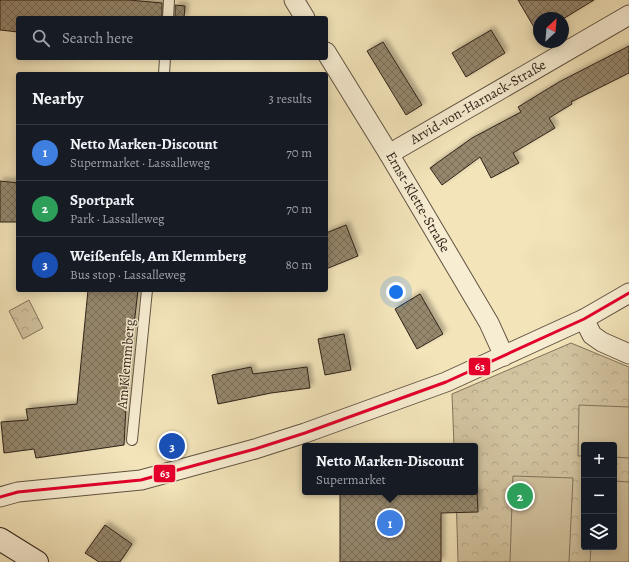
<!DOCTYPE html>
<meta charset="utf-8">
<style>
:root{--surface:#171b24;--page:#242831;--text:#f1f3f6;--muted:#9ea1a6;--line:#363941;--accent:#b45309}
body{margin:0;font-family:Alegreya,serif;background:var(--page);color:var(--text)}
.controls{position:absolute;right:12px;bottom:12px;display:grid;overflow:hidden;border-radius:4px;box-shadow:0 2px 10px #0003}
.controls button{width:36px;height:36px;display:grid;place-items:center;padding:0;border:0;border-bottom:1px solid var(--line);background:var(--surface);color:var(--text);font:20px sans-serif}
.compass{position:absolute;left:533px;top:12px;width:36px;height:36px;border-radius:50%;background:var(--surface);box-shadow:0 2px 10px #0003;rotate:26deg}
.you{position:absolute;left:396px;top:292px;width:14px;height:14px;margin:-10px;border:3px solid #fff;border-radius:50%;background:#1a73e8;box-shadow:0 0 0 6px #1a73e833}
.badge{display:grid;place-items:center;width:26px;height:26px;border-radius:50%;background:var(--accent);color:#fff;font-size:13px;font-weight:700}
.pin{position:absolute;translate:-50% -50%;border:2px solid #fff;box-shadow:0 1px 4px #0006}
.popup{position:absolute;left:302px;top:443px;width:176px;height:52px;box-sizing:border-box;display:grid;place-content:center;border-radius:4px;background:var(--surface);filter:drop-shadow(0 1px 3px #0005);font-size:13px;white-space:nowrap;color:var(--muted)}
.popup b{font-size:15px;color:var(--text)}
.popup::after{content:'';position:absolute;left:50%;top:100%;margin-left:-8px;border:8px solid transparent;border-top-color:var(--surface)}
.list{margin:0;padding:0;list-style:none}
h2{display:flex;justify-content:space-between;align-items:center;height:52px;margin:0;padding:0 16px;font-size:17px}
h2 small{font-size:13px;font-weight:400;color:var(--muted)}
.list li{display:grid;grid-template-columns:26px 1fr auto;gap:12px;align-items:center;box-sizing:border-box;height:56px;padding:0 16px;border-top:1px solid var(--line)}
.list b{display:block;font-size:15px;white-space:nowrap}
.list p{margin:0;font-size:13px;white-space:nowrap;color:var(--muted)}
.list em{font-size:13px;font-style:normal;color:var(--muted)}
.icon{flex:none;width:22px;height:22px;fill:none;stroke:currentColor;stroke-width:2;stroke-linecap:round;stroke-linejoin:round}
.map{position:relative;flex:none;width:629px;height:562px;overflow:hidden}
.search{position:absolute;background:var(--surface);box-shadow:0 2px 10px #0003;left:16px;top:16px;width:312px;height:44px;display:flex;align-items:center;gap:10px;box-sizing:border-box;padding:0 14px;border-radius:4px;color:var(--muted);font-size:15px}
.panel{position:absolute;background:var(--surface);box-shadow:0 2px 10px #0003;left:16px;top:72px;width:312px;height:220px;border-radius:4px}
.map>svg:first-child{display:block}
</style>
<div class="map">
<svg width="629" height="562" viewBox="0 0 629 562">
<defs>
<pattern id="park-crowns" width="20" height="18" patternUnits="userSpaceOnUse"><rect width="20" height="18" fill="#d2c39f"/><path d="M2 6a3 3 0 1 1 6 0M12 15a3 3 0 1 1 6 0" fill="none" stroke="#b5a788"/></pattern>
<pattern id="building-cross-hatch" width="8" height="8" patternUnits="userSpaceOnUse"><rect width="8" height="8" fill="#95876d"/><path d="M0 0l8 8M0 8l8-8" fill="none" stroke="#7a6e59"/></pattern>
<filter id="shadow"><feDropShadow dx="3.5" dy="-3.5" stdDeviation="2" flood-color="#0004"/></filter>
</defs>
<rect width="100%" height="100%" fill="#f3e4ba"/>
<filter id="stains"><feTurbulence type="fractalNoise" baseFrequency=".005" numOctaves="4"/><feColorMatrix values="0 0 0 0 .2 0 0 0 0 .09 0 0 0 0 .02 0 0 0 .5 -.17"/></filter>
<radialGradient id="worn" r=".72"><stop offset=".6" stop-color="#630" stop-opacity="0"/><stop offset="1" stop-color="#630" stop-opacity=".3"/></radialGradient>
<g fill="url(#park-crowns)" stroke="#81735c" fill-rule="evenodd">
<polygon points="29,300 43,328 23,339 9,311"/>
<path d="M571,343L629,367V562H458L456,492H475V446H454L452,394ZM584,445H614V547H584Z"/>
</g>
<g fill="#d2c39f" stroke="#81735c">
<polygon points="579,405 629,407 629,458 614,457 614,445 584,445 584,456 578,456"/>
<polygon points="513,476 573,478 569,562 510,562"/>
<polygon points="614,481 629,482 629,562 590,562 591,547 614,547"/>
</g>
<g fill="url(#building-cross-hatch)" stroke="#302319" filter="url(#shadow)">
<polygon points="0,0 129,0 162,3 162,18 18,18 18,32 0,30"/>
<polygon points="518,0 594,0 563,19 539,18 538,34"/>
<polygon points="175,5 185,6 184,18 175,18"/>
<polygon points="491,30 505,53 466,77 452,53"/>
<polygon points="383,42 422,105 406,115 367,51"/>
<polygon points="629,46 629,73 571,102 572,104 549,118 555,128 513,153 519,163 491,178 480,157 442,185 430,168 472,138 521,112 518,107 559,82"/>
<polygon points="0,181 18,183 18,222 0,222"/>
<polygon points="346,225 358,256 326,269 326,233"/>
<polygon points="88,290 138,290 127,387 124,445 36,458 34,449 4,453 1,422 28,420 26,409 77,404"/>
<polygon points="420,294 443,334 417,349 395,309"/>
<polygon points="344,334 351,370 325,375 318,339"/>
<polygon points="251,367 253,374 307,367 310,388 271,393 218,404 212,375"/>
<polygon points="340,492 477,492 478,512 441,513 441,562 340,562"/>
<polygon points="105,525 132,544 120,562 99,562 85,553"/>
</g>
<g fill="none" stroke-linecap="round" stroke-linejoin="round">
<defs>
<g id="service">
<polyline points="168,18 169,0"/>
<polyline points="164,74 165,58"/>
<polyline points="132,440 147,290"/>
</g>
<g id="minor">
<polyline points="294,0 305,18"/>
<polyline points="326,52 389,154 489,323 504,356"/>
<polyline points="389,154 629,15"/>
<polyline points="584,319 592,335 602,342 629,354"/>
<polyline points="0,497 18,492 141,480 255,449 305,433 446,382 584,319 629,293"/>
</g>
<polyline id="secondary" points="0,539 37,562"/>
</defs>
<use href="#service" stroke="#615341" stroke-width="12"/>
<use href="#minor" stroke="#615341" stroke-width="21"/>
<use href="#secondary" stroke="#302319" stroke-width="24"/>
<use href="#service" stroke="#f7edd2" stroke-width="10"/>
<use href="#minor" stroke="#f7edd2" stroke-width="19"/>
<use href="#secondary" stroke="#f7edd2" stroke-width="22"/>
<defs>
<polyline id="bus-1" points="0,497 18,492 141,480 255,449 305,433 446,382 584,319 629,293"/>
</defs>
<use href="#bus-1" stroke="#f7edd2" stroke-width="6"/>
<use href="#bus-1" stroke="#e4002b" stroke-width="3"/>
</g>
<g text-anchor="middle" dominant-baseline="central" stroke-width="3" stroke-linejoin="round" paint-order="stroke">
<g font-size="14" fill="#302319" stroke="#f7edd2">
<text transform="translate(478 102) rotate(-30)">Arvid-von-Harnack-Straße</text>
<text transform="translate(418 202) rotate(60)">Ernst-Klette-Straße</text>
<text transform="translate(126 364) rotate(-85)">Am Klemmberg</text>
</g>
</g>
<g stroke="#f7edd2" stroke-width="1.5">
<rect x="468" y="357" width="23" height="19" rx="4" fill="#e4002b"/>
<rect x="153" y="464" width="23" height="19" rx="4" fill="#e4002b"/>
</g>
<g font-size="11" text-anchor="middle" font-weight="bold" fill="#fff">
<text x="480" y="370">63</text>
<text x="165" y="477">63</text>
</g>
<rect width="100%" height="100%" filter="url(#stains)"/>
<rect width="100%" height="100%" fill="url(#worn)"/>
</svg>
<div class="controls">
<button>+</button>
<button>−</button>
<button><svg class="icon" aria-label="layers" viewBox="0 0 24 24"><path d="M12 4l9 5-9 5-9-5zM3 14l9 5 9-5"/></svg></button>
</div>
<svg class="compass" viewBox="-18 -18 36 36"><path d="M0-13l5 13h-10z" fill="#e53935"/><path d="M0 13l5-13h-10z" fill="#9ea1a6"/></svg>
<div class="you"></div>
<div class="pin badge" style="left:390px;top:523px;background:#3f7fe0">1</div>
<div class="popup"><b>Netto Marken-Discount</b>Supermarket</div>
<div class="pin badge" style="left:520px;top:496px;background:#2e9e5b">2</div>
<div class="pin badge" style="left:172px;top:446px;background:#1a4fb4">3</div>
<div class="search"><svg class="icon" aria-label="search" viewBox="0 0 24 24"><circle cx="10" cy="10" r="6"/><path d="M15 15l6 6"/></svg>Search here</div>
<section class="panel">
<h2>Nearby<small>3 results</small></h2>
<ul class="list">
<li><span class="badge" style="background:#3f7fe0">1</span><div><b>Netto Marken-Discount</b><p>Supermarket · Lassalleweg</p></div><em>70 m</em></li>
<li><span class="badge" style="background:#2e9e5b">2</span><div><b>Sportpark</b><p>Park · Lassalleweg</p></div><em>70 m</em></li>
<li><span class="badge" style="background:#1a4fb4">3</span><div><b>Weißenfels, Am Klemmberg</b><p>Bus stop · Lassalleweg</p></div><em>80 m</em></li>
</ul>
</section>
</div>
